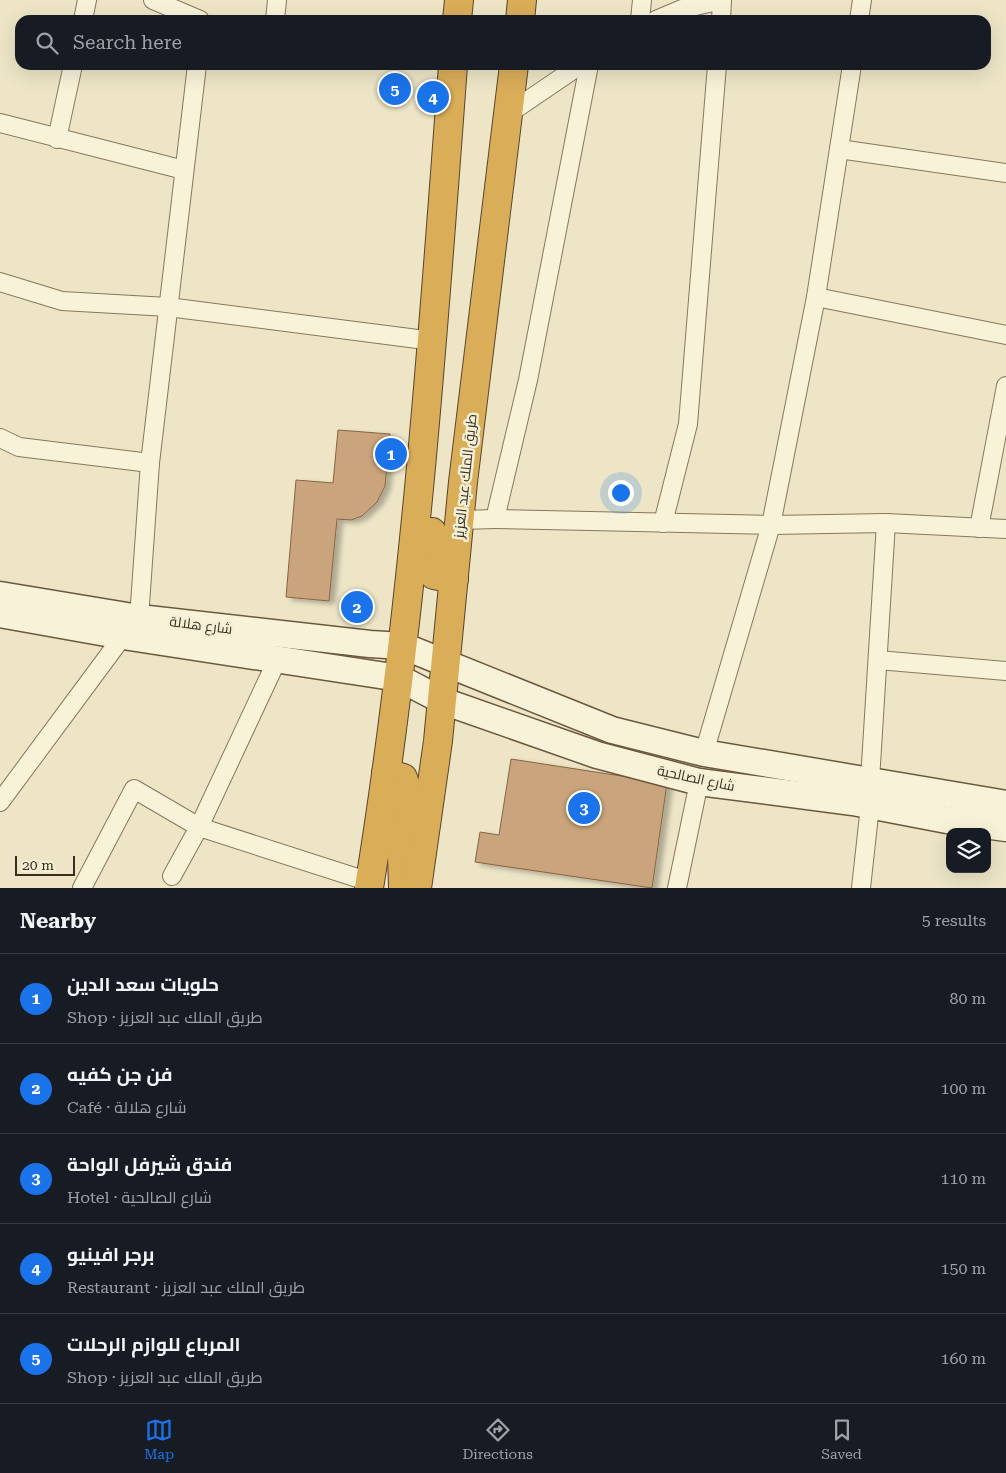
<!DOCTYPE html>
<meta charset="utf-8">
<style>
:root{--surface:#171b24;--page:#242831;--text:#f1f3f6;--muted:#9ea1a6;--line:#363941;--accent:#1a73e8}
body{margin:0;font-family:"Roboto Serif",Cairo,serif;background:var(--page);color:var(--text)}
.controls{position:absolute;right:15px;bottom:15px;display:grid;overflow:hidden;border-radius:10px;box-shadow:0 5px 20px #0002}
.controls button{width:45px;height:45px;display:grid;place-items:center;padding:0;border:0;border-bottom:1px solid var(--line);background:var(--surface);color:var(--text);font:25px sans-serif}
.scale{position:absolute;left:15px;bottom:12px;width:60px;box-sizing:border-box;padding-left:5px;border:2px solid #392e1f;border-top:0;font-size:14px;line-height:18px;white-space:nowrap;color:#392e1f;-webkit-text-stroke:4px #f5efd5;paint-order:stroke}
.you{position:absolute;left:620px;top:492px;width:18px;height:18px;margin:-12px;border:4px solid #fff;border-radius:50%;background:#1a73e8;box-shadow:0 0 0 8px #1a73e833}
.badge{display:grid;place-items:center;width:32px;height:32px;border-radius:50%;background:var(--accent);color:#fff;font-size:16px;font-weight:700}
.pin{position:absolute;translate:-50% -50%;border:2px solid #fff;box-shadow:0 1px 5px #0006}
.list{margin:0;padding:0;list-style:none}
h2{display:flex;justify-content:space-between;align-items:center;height:65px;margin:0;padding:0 20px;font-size:21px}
h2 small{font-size:16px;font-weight:400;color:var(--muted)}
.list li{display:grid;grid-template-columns:32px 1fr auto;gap:15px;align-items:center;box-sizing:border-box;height:90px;padding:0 20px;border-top:1px solid var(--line)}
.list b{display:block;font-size:19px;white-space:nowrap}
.list p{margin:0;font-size:16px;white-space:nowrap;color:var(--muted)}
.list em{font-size:16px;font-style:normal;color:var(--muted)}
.icon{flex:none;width:28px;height:28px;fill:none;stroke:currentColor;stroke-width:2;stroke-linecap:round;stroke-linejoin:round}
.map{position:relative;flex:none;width:1006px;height:888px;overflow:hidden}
.search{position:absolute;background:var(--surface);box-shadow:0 5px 20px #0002;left:15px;right:15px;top:15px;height:55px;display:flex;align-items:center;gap:12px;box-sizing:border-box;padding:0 18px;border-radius:15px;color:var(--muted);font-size:19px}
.sheet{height:515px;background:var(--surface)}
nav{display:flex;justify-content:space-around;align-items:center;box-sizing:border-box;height:70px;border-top:1px solid var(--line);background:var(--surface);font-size:14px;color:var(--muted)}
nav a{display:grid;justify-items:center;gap:2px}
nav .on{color:var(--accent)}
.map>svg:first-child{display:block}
</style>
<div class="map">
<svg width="1006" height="888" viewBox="0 0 1006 888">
<defs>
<filter id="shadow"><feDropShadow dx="5.5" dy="3" stdDeviation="2.5" flood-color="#0004"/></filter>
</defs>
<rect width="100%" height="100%" fill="#ede5c6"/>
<g fill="#caa47c" stroke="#876442" filter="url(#shadow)">
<polygon points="338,430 390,434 385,486 377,502 362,516 351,520 337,519 329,601 286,597 296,480 333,483"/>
<polygon points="511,759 667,783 652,888 475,862 480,832 499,835"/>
</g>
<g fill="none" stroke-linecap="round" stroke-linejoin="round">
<defs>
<g id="street">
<polyline points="153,0 200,20"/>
<polyline points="83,20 87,0"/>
<polyline points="275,20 277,0"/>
<polyline points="640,20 642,0"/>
<polyline points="656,20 682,9 722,0"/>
<polyline points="721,20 722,0"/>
<polyline points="859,20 862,0"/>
<polyline points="589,65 528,380 495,519 771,525 704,753"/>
<polyline points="852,65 816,297 771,525 886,523 1006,529"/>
<polyline points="508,114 580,65"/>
<polyline points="0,123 184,170"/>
<polyline points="57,139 73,65"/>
<polyline points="839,149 1006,173"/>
<polyline points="0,282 62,301 168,307 433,341"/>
<polyline points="816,297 1006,335"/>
<polyline points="0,438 19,447 150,463"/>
<polyline points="461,520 495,519"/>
<polyline points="663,523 688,424 717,65"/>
<polyline points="979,528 1006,386"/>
<polyline points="878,660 1006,671"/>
<polyline points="870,780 886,523"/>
<polyline points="0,802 123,636 139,618 150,463 197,65"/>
<polyline points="172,876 199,827 278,658"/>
<polyline points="82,888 134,789 199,827 370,882"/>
<polyline points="677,888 699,782"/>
<polyline points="861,888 870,806"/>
</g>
<g id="secondary">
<polyline points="0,595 139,618 370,644 403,646 612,730 704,753 1006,804"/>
<polyline points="0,614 123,636 399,678 443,701 597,755 699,782 853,802 947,820 1006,828"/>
</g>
<g id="highway">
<polyline points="457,20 459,0"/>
<polyline points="520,20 522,0"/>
<polyline points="432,532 429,567 434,575 454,579"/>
<polyline points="386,773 403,778 407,790 402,855 403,888"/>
<path d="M369,888C413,616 433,340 453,65"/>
<polyline points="417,888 438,741 463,482 514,65"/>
</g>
</defs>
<use href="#street" stroke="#88775c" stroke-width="20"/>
<use href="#secondary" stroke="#6a583f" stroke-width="29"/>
<use href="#highway" stroke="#564530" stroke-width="30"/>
<use href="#street" stroke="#f8f2d9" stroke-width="18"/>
<use href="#secondary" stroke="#f8f2d9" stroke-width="26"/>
<use href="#highway" stroke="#daad59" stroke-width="28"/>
</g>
<g text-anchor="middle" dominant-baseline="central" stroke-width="5" stroke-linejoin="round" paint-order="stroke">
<g font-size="14" fill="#392e1f" stroke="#f5efd5">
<text transform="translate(465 476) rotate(-84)">طريق الملك عبد العزيز</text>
<text transform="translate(201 625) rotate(7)">شارع هلالة</text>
<text transform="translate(696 778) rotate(12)">شارع الصالحية</text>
</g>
</g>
</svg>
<div class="controls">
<button><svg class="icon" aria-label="layers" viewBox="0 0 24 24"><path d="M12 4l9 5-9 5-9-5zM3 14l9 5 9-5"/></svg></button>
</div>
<div class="scale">20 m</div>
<div class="you"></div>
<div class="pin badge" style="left:391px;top:454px">1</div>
<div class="pin badge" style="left:357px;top:607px">2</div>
<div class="pin badge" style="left:584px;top:808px">3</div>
<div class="pin badge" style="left:433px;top:97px">4</div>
<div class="pin badge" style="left:395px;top:89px">5</div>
<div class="search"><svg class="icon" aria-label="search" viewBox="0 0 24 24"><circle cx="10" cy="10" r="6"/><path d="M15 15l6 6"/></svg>Search here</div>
</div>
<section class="sheet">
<h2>Nearby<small>5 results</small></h2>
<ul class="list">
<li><span class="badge">1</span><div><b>حلويات سعد الدين</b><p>Shop · طريق الملك عبد العزيز</p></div><em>80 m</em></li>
<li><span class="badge">2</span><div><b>فن جن كفيه</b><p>Café · شارع هلالة</p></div><em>100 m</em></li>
<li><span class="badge">3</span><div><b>فندق شيرفل الواحة</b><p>Hotel · شارع الصالحية</p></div><em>110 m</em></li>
<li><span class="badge">4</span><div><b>برجر افينيو</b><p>Restaurant · طريق الملك عبد العزيز</p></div><em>150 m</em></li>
<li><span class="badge">5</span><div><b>المرباع للوازم الرحلات</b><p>Shop · طريق الملك عبد العزيز</p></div><em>160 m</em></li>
</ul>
</section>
<nav>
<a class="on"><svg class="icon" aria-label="map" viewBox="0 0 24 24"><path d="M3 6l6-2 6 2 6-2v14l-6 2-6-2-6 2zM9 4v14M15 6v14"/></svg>Map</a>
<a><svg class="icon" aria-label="directions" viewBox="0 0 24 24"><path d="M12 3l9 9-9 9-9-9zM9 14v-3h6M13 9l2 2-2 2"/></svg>Directions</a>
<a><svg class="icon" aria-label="saved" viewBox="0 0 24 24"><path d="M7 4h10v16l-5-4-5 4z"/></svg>Saved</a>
</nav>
